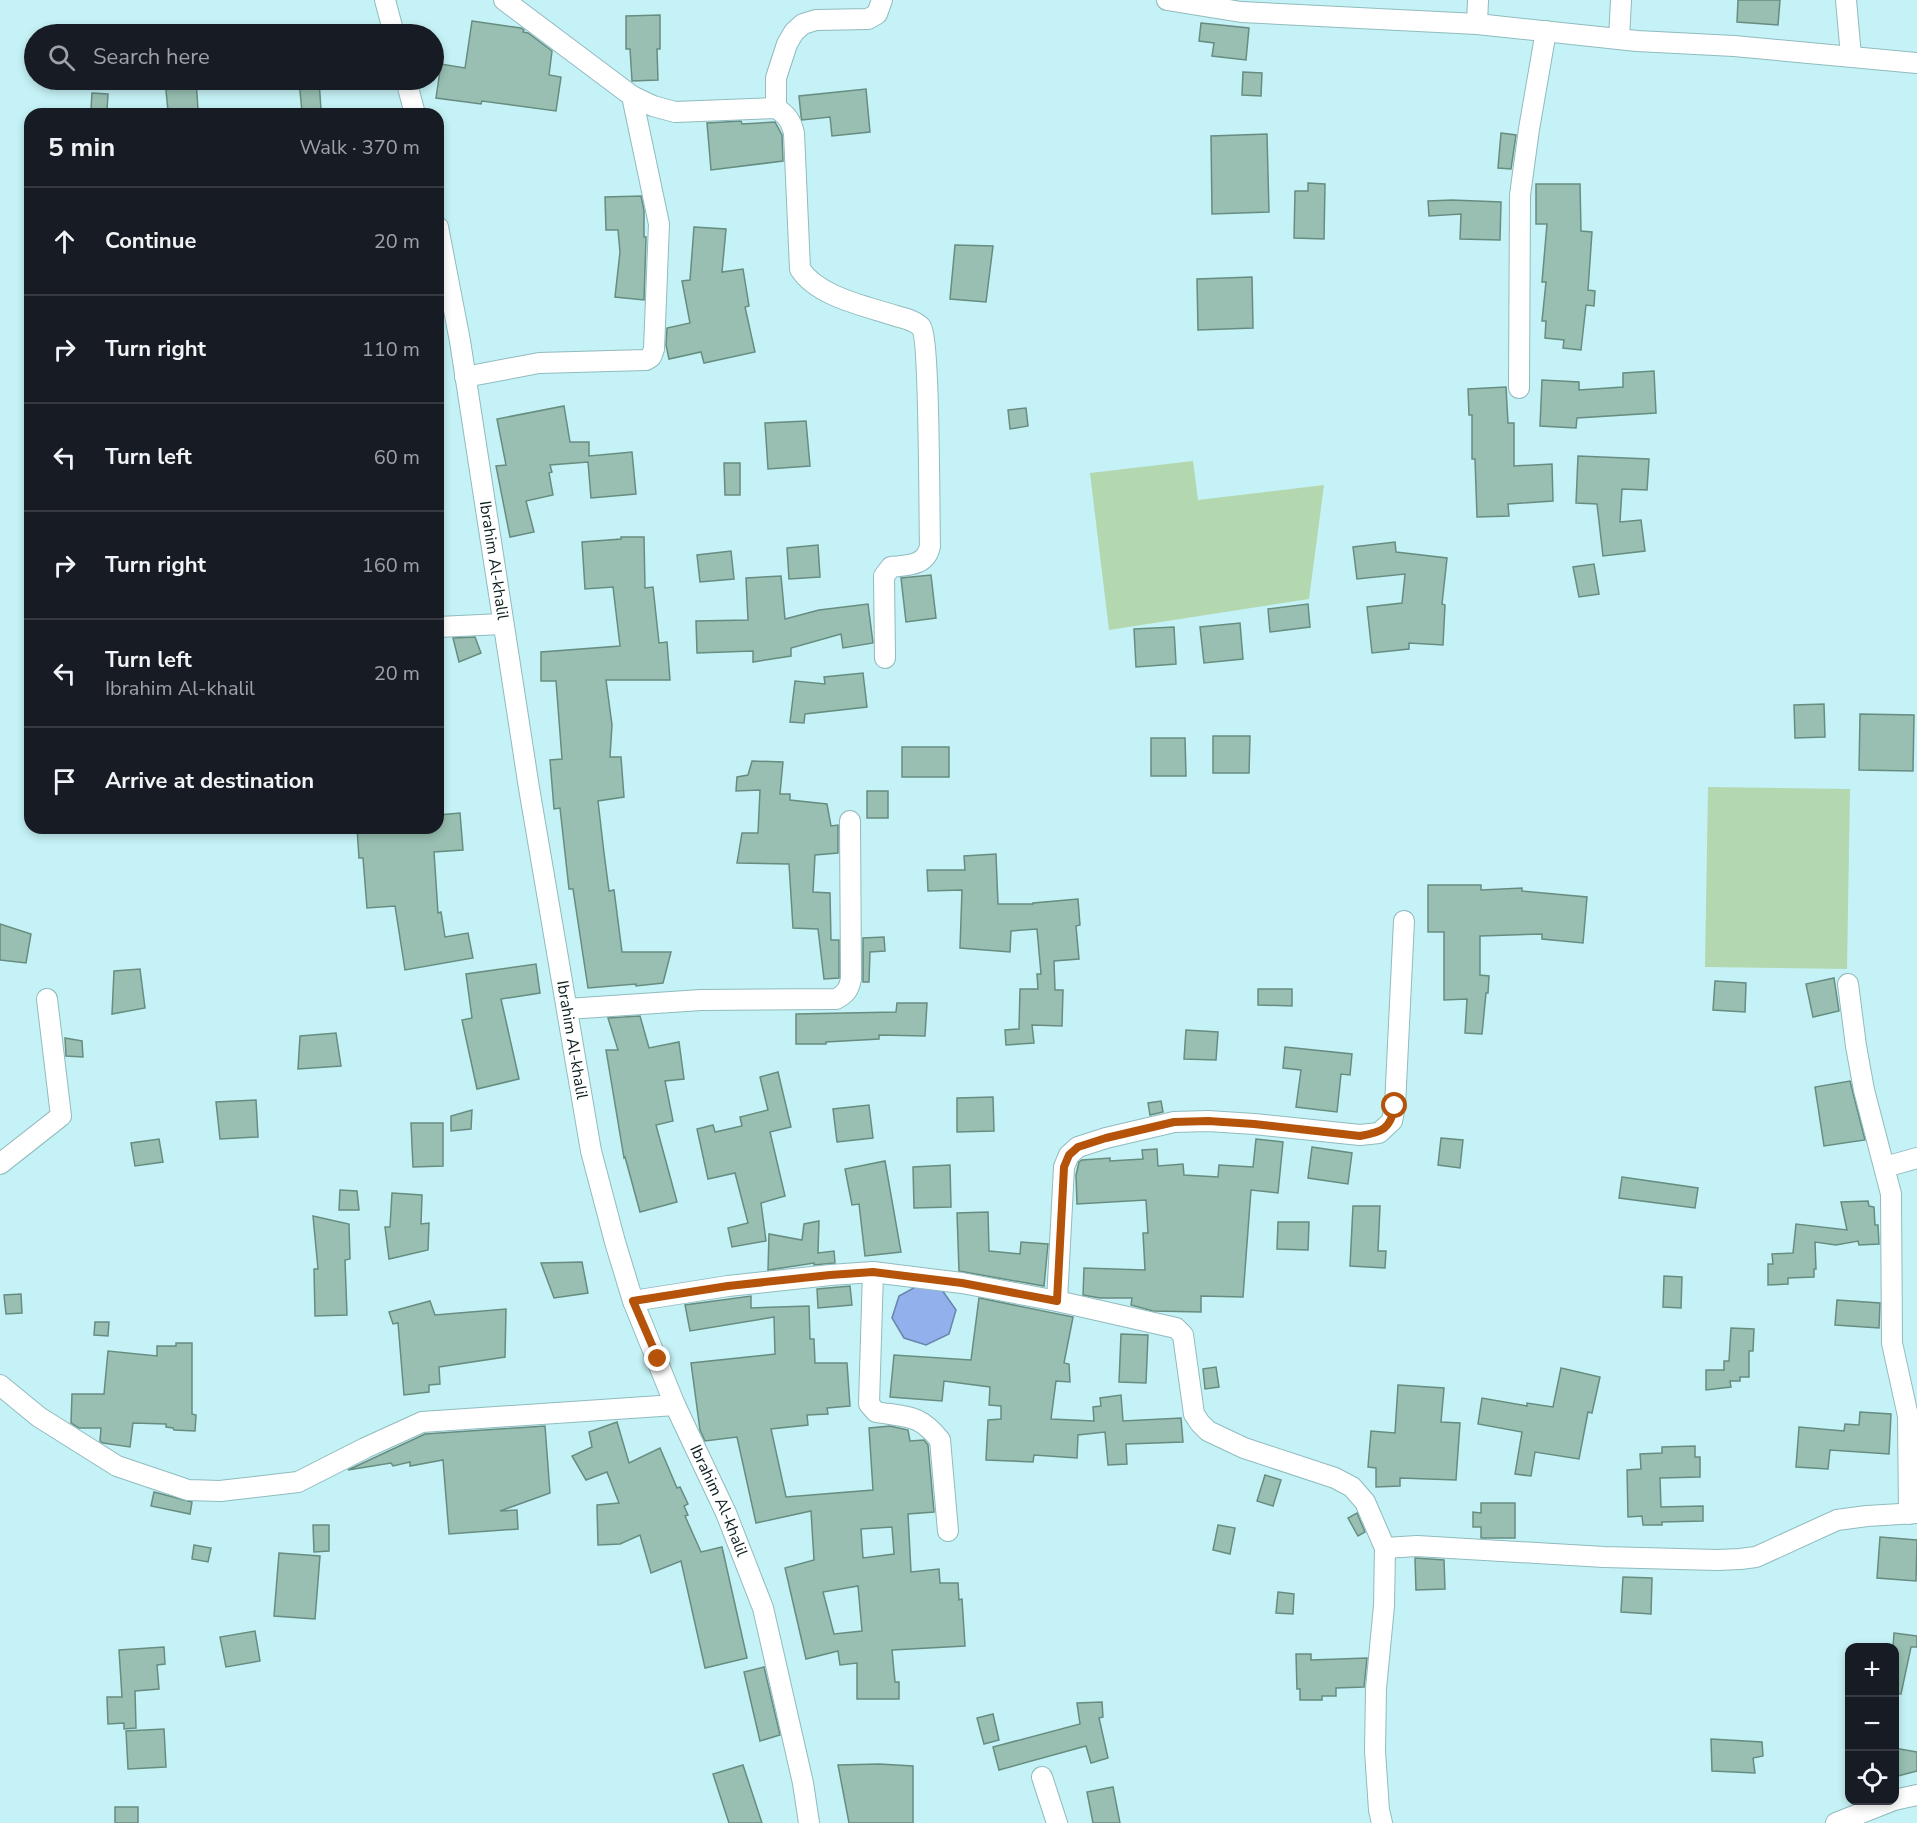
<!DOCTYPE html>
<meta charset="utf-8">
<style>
:root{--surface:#171b24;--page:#20242c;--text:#f1f3f6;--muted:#9ea1a6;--line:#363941}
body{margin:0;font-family:"Nunito Sans",sans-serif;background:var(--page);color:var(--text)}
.controls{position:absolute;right:18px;bottom:18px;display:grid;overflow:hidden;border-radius:12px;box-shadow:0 3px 9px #0003}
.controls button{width:54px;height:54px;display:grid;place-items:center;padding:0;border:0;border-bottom:2px solid var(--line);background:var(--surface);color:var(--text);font:30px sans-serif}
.stop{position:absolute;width:18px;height:18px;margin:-14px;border:4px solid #b45309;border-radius:50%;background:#fff}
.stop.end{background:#b45309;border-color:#fff;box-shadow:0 2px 6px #0008}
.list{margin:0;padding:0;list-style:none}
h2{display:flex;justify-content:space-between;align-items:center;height:78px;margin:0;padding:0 24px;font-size:26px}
h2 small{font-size:20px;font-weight:400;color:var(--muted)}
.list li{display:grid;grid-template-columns:39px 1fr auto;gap:18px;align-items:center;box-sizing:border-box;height:108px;padding:0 24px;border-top:2px solid var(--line)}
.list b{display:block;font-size:22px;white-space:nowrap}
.list p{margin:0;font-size:20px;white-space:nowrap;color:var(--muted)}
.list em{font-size:20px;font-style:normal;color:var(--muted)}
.icon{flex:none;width:33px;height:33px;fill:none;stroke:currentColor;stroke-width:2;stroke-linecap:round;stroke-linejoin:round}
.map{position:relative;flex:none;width:1917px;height:1823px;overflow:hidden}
.search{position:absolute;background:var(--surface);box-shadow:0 3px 9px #0003;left:24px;top:24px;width:420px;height:66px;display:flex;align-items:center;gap:15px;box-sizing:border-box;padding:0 21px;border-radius:33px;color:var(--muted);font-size:22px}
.panel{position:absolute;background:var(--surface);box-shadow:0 3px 9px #0003;left:24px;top:108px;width:420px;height:726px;border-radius:18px}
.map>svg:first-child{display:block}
</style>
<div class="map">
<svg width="1917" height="1823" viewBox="0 0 1917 1823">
<rect width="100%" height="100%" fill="#c5f2f6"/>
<g fill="#b3d7ae">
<polygon points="1193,461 1198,500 1324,485 1309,599 1109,630 1090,473"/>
<polygon points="1708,787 1850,789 1847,969 1705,967"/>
</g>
<polygon fill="#92b0ec" stroke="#6a84ae" stroke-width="1.5" points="919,1285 942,1290 956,1310 949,1334 926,1345 904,1338 892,1318 899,1296"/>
<g fill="#98bfb2" stroke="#678d81" stroke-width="1.5" fill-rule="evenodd">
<polygon points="1738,0 1780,0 1778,25 1737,22"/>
<polygon points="660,15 660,49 657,49 658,80 632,81 630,49 626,49 626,16"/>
<polygon points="472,21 521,28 524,30 523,32 528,33 552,51 549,75 561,77 556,111 482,101 481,104 436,98 441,64 465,68"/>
<polygon points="1201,23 1249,28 1246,60 1212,56 1214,43 1199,41"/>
<polygon points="1243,72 1262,73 1261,96 1242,95"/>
<polygon points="165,80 196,80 198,109 168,111"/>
<polygon points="299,80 319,80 321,110 302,112"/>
<polygon points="866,89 870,132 832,136 830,117 802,120 801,116 799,96"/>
<polygon points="92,93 108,94 107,110 91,109"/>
<polygon points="741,121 742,124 775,122 782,135 783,161 711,170 707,123"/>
<polygon points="1501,133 1516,135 1511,169 1498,168"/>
<polygon points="1267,134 1269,212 1212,214 1211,136"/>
<polygon points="1308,183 1325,184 1324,239 1294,238 1295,191 1308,191"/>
<polygon points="1536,184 1580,184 1581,231 1592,232 1588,290 1595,291 1594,306 1586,305 1581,350 1563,348 1564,340 1545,338 1546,321 1542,321 1546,282 1542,282 1547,224 1536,224"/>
<polygon points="641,196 644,210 644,237 646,237 644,300 615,297 620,252 618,230 606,230 605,197"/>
<polygon points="1452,200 1501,202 1500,240 1460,239 1461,214 1429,216 1428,201"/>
<polygon points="694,227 726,229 722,272 743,269 749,306 745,307 755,352 704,363 701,352 669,359 666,345 667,328 690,323 682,281 690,280"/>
<polygon points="955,245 993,246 986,302 950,299"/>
<polygon points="1252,277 1253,328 1198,330 1197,279"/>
<polygon points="1654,371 1656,413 1577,418 1576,428 1540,426 1542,380 1579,382 1579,390 1623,387 1623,373"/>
<polygon points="1506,387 1508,423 1514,423 1514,466 1552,464 1553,501 1508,504 1509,516 1477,517 1475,459 1472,459 1472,415 1469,415 1468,389"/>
<polygon points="564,406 570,442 589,442 589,456 632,452 636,494 591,498 588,462 550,465 552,472 549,473 553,495 526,501 534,532 510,537 496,466 506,465 497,419"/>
<polygon points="1026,408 1028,426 1010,429 1008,410"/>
<polygon points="806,421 810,466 768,469 765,423"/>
<polygon points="1578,456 1649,459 1647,490 1622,489 1620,522 1641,520 1645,551 1603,556 1597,504 1576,503"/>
<polygon points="724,463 740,463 740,495 725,495"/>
<polygon points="621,537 644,537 645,588 653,587 659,643 667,642 670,680 606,680 612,725 610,757 621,757 624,797 598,801 604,853 609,891 614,890 622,952 671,952 663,983 636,986 636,984 588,988 573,889 569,889 560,808 554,809 550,760 562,759 556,681 541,681 541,652 620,646 613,587 585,589 582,542 621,539"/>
<polygon points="1395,542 1396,552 1447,558 1442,604 1445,605 1443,645 1409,643 1409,649 1372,653 1367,607 1402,603 1405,574 1357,579 1353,547"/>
<polygon points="818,545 820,577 789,579 787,548"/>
<polygon points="731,551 734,579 700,582 697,555"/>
<polygon points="1594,564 1599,594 1579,597 1573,567"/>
<polygon points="931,575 936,618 906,622 901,578"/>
<polygon points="781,576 785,619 819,610 868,604 873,643 843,648 841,634 791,648 791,656 753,662 753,651 697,653 696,621 748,620 746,578"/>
<polygon points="1308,604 1310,627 1270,632 1268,609"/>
<polygon points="1240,623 1243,659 1204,663 1200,627"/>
<polygon points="1174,627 1176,664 1136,667 1134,629"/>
<polygon points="475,637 481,653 459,662 453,638"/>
<polygon points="863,673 867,707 805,714 804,723 790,722 795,681 825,684 824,677"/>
<polygon points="1824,704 1825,737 1795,738 1794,705"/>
<polygon points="1860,714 1914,715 1913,771 1859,770"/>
<polygon points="1213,736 1250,736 1249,773 1213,773"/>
<polygon points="1151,738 1185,738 1186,776 1151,776"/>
<rect x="902" y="747" width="47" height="30"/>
<polygon points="752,761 783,762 780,794 790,794 790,800 827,804 831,826 838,825 838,853 815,855 813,892 830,893 831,940 839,940 839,978 824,979 818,929 793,928 789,864 737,863 742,833 758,833 760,790 736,791 737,777 748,775"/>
<rect x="867" y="791" width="21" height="27"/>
<polygon points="460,813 463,850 434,852 438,913 441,912 445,937 468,933 473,958 405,970 395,906 367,908 363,858 359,858 357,828 438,828 438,815"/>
<polygon points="996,854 998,904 1033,904 1033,903 1078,899 1080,925 1076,926 1079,959 1054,961 1055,990 1063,990 1062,1026 1032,1025 1034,1043 1006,1045 1005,1030 1019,1029 1020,989 1038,989 1037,974 1041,974 1037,929 1011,931 1010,952 960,948 962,890 928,891 927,870 965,870 964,856"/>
<polygon points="1428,885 1481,885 1481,890 1522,888 1522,891 1587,897 1583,943 1542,939 1542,934 1480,936 1480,975 1489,976 1488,993 1486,993 1482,1034 1465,1033 1467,999 1444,1000 1444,932 1428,932"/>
<polygon points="0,924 31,934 26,963 0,960"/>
<polygon points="884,937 885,951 870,952 869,982 863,982 863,938"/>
<polygon points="536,964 540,993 501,999 519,1079 477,1089 462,1020 472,1018 466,974"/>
<polygon points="140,969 145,1008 112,1014 114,971"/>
<polygon points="1834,978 1839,1011 1813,1017 1806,984"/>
<polygon points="1715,981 1746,983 1745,1012 1713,1010"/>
<polygon points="1258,989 1292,989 1292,1006 1258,1005"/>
<polygon points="897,1003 927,1003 925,1036 879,1035 879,1039 826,1042 826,1044 796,1044 796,1014 896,1012"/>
<polygon points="640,1016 649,1048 679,1042 684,1079 665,1081 673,1121 656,1125 677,1202 640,1212 625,1157 624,1158 606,1050 618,1050 608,1018"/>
<polygon points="1186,1030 1218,1032 1216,1060 1184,1059"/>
<polygon points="336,1033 341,1066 298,1069 300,1036"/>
<polygon points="65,1038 82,1041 83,1057 66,1056"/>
<polygon points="1285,1047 1352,1054 1350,1075 1341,1074 1337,1112 1296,1107 1301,1070 1283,1068"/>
<polygon points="778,1072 791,1127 770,1132 785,1196 761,1203 766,1241 732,1247 728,1228 748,1223 735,1173 708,1179 697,1129 713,1125 715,1132 742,1126 740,1117 768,1110 760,1077"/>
<polygon points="1850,1081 1865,1140 1824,1146 1815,1087"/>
<polygon points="993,1097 994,1131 957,1132 957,1098"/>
<polygon points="256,1100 258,1137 220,1139 216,1102"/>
<polygon points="1161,1101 1163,1112 1150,1115 1148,1103"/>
<polygon points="869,1105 873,1138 837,1142 833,1109"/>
<polygon points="472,1110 471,1129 451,1131 451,1116"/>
<polygon points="411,1123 443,1123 443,1166 413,1167"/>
<polygon points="1441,1138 1463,1140 1460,1168 1438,1165"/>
<polygon points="159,1139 163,1162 135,1166 131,1143"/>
<polygon points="1256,1139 1283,1142 1278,1193 1251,1190 1243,1297 1201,1296 1201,1312 1153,1311 1131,1305 1132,1298 1100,1298 1083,1295 1084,1268 1145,1270 1143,1233 1148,1233 1146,1200 1077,1204 1076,1175 1079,1162 1082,1160 1110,1158 1110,1161 1143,1159 1142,1150 1157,1149 1158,1166 1183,1164 1184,1175 1218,1177 1219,1165 1253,1167"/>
<polygon points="1312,1147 1352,1153 1348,1184 1308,1178"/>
<polygon points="885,1161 901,1252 865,1256 859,1204 852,1205 845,1169"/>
<polygon points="950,1165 951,1207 914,1208 913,1167"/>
<polygon points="1622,1177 1698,1188 1695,1208 1619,1198"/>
<polygon points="340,1190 357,1191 359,1210 339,1210"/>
<polygon points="392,1193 422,1195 421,1224 429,1223 428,1250 389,1259 385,1227 390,1227"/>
<polygon points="1868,1201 1869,1206 1874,1207 1875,1225 1878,1225 1879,1244 1859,1245 1858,1241 1836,1245 1815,1242 1816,1269 1814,1269 1814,1277 1788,1278 1788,1284 1768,1285 1768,1264 1773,1264 1772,1254 1793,1253 1796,1224 1847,1230 1841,1202"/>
<polygon points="1353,1206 1380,1206 1378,1251 1386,1251 1385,1268 1350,1266"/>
<polygon points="988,1212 989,1251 1020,1254 1021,1242 1048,1244 1044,1286 959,1271 957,1213"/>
<polygon points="313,1216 349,1224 350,1259 345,1260 347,1315 315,1316 314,1269 318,1269"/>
<polygon points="819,1221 818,1253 834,1251 835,1263 814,1265 814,1263 768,1270 769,1234 802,1240 804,1224"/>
<polygon points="1278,1222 1309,1222 1308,1250 1277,1249"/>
<polygon points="582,1262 588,1293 554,1298 541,1263"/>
<polygon points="1664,1276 1682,1277 1681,1308 1663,1307"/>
<polygon points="850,1286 852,1305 818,1308 817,1289"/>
<polygon points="21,1294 22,1313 6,1314 4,1295"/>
<path d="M751,1296V1308L809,1306L810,1339H814L815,1363H847L850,1406L827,1408L828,1414L807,1415L808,1425L771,1429L786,1497L873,1490L869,1428L890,1426L908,1430L910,1441L924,1440L928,1445L934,1512L908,1514L911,1572L939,1569L940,1583H958L959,1600L962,1599L965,1646L892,1650L895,1682H899V1699H857V1663L840,1665L838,1651L806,1659L785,1568L814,1560L811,1511L756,1523L737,1437L705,1441L700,1430L691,1363L775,1354L774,1317L690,1331L685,1305ZM892,1527L894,1554L863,1558L861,1529ZM858,1586L862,1631L834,1634L823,1592Z"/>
<polygon points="979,1298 1073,1317 1064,1363 1069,1364 1070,1382 1056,1381 1051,1419 1094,1421 1093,1407 1101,1406 1100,1398 1121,1395 1123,1421 1181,1418 1183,1442 1126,1444 1127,1464 1108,1465 1105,1432 1078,1435 1077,1458 1034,1455 1033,1462 986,1460 988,1420 1001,1419 1001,1406 989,1405 990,1387 944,1381 942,1401 890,1397 894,1355 971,1360"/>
<polygon points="1837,1300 1880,1303 1879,1328 1835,1325"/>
<polygon points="430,1301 435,1315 506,1309 505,1357 439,1367 440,1384 429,1385 429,1392 404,1395 398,1323 393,1324 389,1312"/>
<polygon points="95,1322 109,1322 108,1336 94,1335"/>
<polygon points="1731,1328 1754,1329 1753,1351 1749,1351 1749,1377 1740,1377 1740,1381 1730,1381 1731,1387 1706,1390 1706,1370 1724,1370 1724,1361 1729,1361"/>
<polygon points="1121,1334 1148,1335 1146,1383 1119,1382"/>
<polygon points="176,1343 192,1343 192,1414 196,1415 195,1431 174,1430 173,1428 166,1427 166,1424 133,1423 130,1447 103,1443 100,1441 101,1428 79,1428 71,1423 72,1394 104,1394 108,1351 157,1356 157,1346 176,1346"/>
<polygon points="1216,1367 1219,1387 1205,1389 1203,1369"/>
<polygon points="1561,1368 1600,1377 1592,1413 1588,1412 1579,1459 1535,1452 1531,1476 1515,1474 1522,1432 1478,1424 1482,1398 1527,1406 1527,1403 1553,1407"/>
<polygon points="1398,1385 1444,1388 1441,1422 1460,1423 1456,1480 1400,1478 1400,1486 1376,1487 1376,1468 1368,1467 1371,1431 1395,1433"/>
<polygon points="1860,1412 1891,1414 1889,1454 1830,1450 1828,1469 1796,1467 1799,1427 1844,1431 1845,1424 1859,1425"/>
<polygon points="617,1422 629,1463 660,1448 677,1488 680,1487 688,1504 684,1506 688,1515 685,1516 701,1552 722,1547 747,1658 705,1668 681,1561 651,1573 640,1535 620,1544 598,1545 597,1505 619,1503 607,1472 586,1480 572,1456 592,1447 589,1432"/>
<polygon points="545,1426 550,1493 500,1511 517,1510 518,1529 449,1534 443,1460 410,1466 410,1462 393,1466 391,1463 348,1470 425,1434"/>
<polygon points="1695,1446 1695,1457 1700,1457 1700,1477 1660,1478 1661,1507 1703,1506 1703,1521 1662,1522 1662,1525 1643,1525 1642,1516 1628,1517 1627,1470 1641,1469 1640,1454 1662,1453 1662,1447"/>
<polygon points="1265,1475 1281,1480 1273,1506 1257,1501"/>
<polygon points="154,1492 192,1502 190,1514 151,1506"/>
<polygon points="1481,1503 1515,1503 1515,1538 1481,1538 1481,1527 1473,1527 1473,1512 1481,1513"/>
<polygon points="1357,1513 1365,1532 1358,1536 1348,1518"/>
<polygon points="313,1525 329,1525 329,1551 314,1552"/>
<polygon points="1218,1525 1235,1528 1230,1554 1213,1550"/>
<polygon points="1880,1537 1917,1540 1916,1581 1877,1578"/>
<polygon points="194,1545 211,1548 208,1562 192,1559"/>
<polygon points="279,1553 320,1556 315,1619 274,1616"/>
<polygon points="1415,1558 1444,1560 1445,1589 1416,1590"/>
<polygon points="1623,1577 1652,1578 1651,1614 1621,1612"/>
<polygon points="1278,1592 1294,1594 1293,1614 1276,1613"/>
<polygon points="255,1631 260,1661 226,1667 220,1637"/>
<polygon points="1894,1633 1917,1636 1917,1647 1911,1647 1901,1694 1894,1693 1894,1647 1893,1647"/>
<polygon points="164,1647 165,1664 157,1665 159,1689 135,1691 136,1728 124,1729 124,1723 108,1724 107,1697 122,1697 119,1650"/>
<polygon points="1296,1654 1311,1654 1311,1660 1367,1658 1364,1687 1336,1688 1336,1696 1322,1696 1322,1700 1300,1700 1300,1689 1297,1689"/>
<polygon points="764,1667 780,1735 760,1741 744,1672"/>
<polygon points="1102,1702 1103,1717 1099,1718 1108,1758 1091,1763 1086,1746 999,1770 993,1747 1080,1724 1077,1703"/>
<polygon points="993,1714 999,1740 984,1744 977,1718"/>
<polygon points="164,1729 166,1767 128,1769 126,1731"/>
<polygon points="1711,1739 1762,1742 1763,1756 1753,1758 1755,1773 1712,1771"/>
<polygon points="1894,1748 1917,1752 1917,1771 1894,1777"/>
<polygon points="879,1764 913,1766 913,1823 849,1823 838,1765"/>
<polygon points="743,1765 762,1823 729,1823 713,1774"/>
<polygon points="1113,1787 1120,1823 1093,1823 1087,1792"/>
<rect x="115" y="1807" width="23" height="16"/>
</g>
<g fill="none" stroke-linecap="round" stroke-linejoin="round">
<defs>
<g id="minor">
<polyline points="385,0 394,34"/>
<path d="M504,0L632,96L653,106L675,112L776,108C787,115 791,121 794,133L800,269C818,297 866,306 896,316C904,318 916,321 921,327C930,339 929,517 930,546C926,566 908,565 891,567L884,576L885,658"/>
<polyline points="1167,0 1241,12 1477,24 1637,41 1734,46 1917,63"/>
<polyline points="1846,0 1851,56"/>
<polyline points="1477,24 1478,0"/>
<polyline points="1619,39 1621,0"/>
<polyline points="406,80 415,114"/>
<polyline points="776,108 776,78 787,44 794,32 803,24 816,20 868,19 877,14 882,0"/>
<path id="s1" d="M438,227L460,341L529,788L591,1151L615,1242L633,1301L675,1405L726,1513L763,1608L803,1783L809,1823"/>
<polyline points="465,377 539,363 646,360 651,357 654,349 659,224 632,96"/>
<polyline points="1519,388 1520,195 1529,129 1546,31"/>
<polyline points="438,627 502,624"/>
<polyline points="1848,984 1856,1046 1864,1090 1891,1194 1892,1343 1908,1416 1909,1514"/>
<path d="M567,1009L701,1000L836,999C846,994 849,989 851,979L850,821"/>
<polyline points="0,1164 61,1116 47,999"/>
<polyline points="1885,1167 1917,1158"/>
<path d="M873,1272L869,1404L876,1412C907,1417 919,1414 940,1440L948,1531"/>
<polyline points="633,1301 728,1286 830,1275 873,1272 962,1283 1057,1301 1176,1328 1183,1335 1194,1414 1200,1423 1208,1431 1244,1448 1335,1478 1352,1487 1365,1502 1385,1548 1384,1606 1376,1689 1375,1751 1379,1810 1382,1823"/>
<polyline points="1057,1301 1064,1167 1069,1155 1078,1147 1106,1138 1174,1122 1208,1121 1254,1124 1360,1135 1379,1133 1392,1121 1395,1106 1404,921"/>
<polyline points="0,1385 39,1417 117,1466 188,1490 220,1491 298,1482 365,1448 422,1422 675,1405"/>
<polyline points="1385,1548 1417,1546 1604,1557 1717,1560 1740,1559 1756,1557 1837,1520 1867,1516 1917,1513"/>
<polyline points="1042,1777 1057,1823"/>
<polyline points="1894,1800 1917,1795"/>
<polyline points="1836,1823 1894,1800"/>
</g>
</defs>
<use href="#minor" stroke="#90bbbf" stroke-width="22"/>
<use href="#minor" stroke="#fff" stroke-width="20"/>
</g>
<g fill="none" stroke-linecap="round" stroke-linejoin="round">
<path stroke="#b45309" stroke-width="8" d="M658,1359L633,1301L728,1286L830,1275L873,1272L962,1283L1057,1301L1064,1167L1069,1155L1078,1147L1106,1138L1174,1122L1208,1121L1254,1124L1360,1136C1383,1132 1390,1129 1395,1106"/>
</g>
<g text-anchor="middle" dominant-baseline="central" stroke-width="5" stroke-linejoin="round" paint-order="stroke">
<g font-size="16" fill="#0d1e1f" stroke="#fff">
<text stroke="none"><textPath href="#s1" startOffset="338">Ibrahim Al-khalil</textPath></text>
<text stroke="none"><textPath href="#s1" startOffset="824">Ibrahim Al-khalil</textPath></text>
<text stroke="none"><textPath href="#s1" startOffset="1310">Ibrahim Al-khalil</textPath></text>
</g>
</g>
</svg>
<div class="controls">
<button>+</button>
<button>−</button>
<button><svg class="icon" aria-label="locate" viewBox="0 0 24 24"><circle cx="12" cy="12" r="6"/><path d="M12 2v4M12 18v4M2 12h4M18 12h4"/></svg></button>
</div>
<div class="stop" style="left:1395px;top:1106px"></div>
<div class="stop end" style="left:658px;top:1359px"></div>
<div class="search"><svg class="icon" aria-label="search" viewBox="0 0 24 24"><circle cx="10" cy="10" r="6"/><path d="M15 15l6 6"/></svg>Search here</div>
<section class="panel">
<h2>5 min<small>Walk · 370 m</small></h2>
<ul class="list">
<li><svg class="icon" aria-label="ahead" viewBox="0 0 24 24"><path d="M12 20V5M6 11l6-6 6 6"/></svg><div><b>Continue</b></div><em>20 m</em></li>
<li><svg class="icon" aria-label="right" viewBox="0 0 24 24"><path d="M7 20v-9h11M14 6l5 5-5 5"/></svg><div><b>Turn right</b></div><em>110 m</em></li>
<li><svg class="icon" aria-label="left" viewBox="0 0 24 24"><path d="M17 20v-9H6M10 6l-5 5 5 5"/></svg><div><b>Turn left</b></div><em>60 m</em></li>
<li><svg class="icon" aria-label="right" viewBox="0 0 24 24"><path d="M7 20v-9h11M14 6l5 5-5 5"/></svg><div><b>Turn right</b></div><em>160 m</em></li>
<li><svg class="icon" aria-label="left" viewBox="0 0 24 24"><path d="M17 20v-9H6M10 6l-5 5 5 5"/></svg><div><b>Turn left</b><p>Ibrahim Al-khalil</p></div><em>20 m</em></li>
<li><svg class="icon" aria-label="arrive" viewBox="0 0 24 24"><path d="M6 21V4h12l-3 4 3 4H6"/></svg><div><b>Arrive at destination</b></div></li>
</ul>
</section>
</div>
